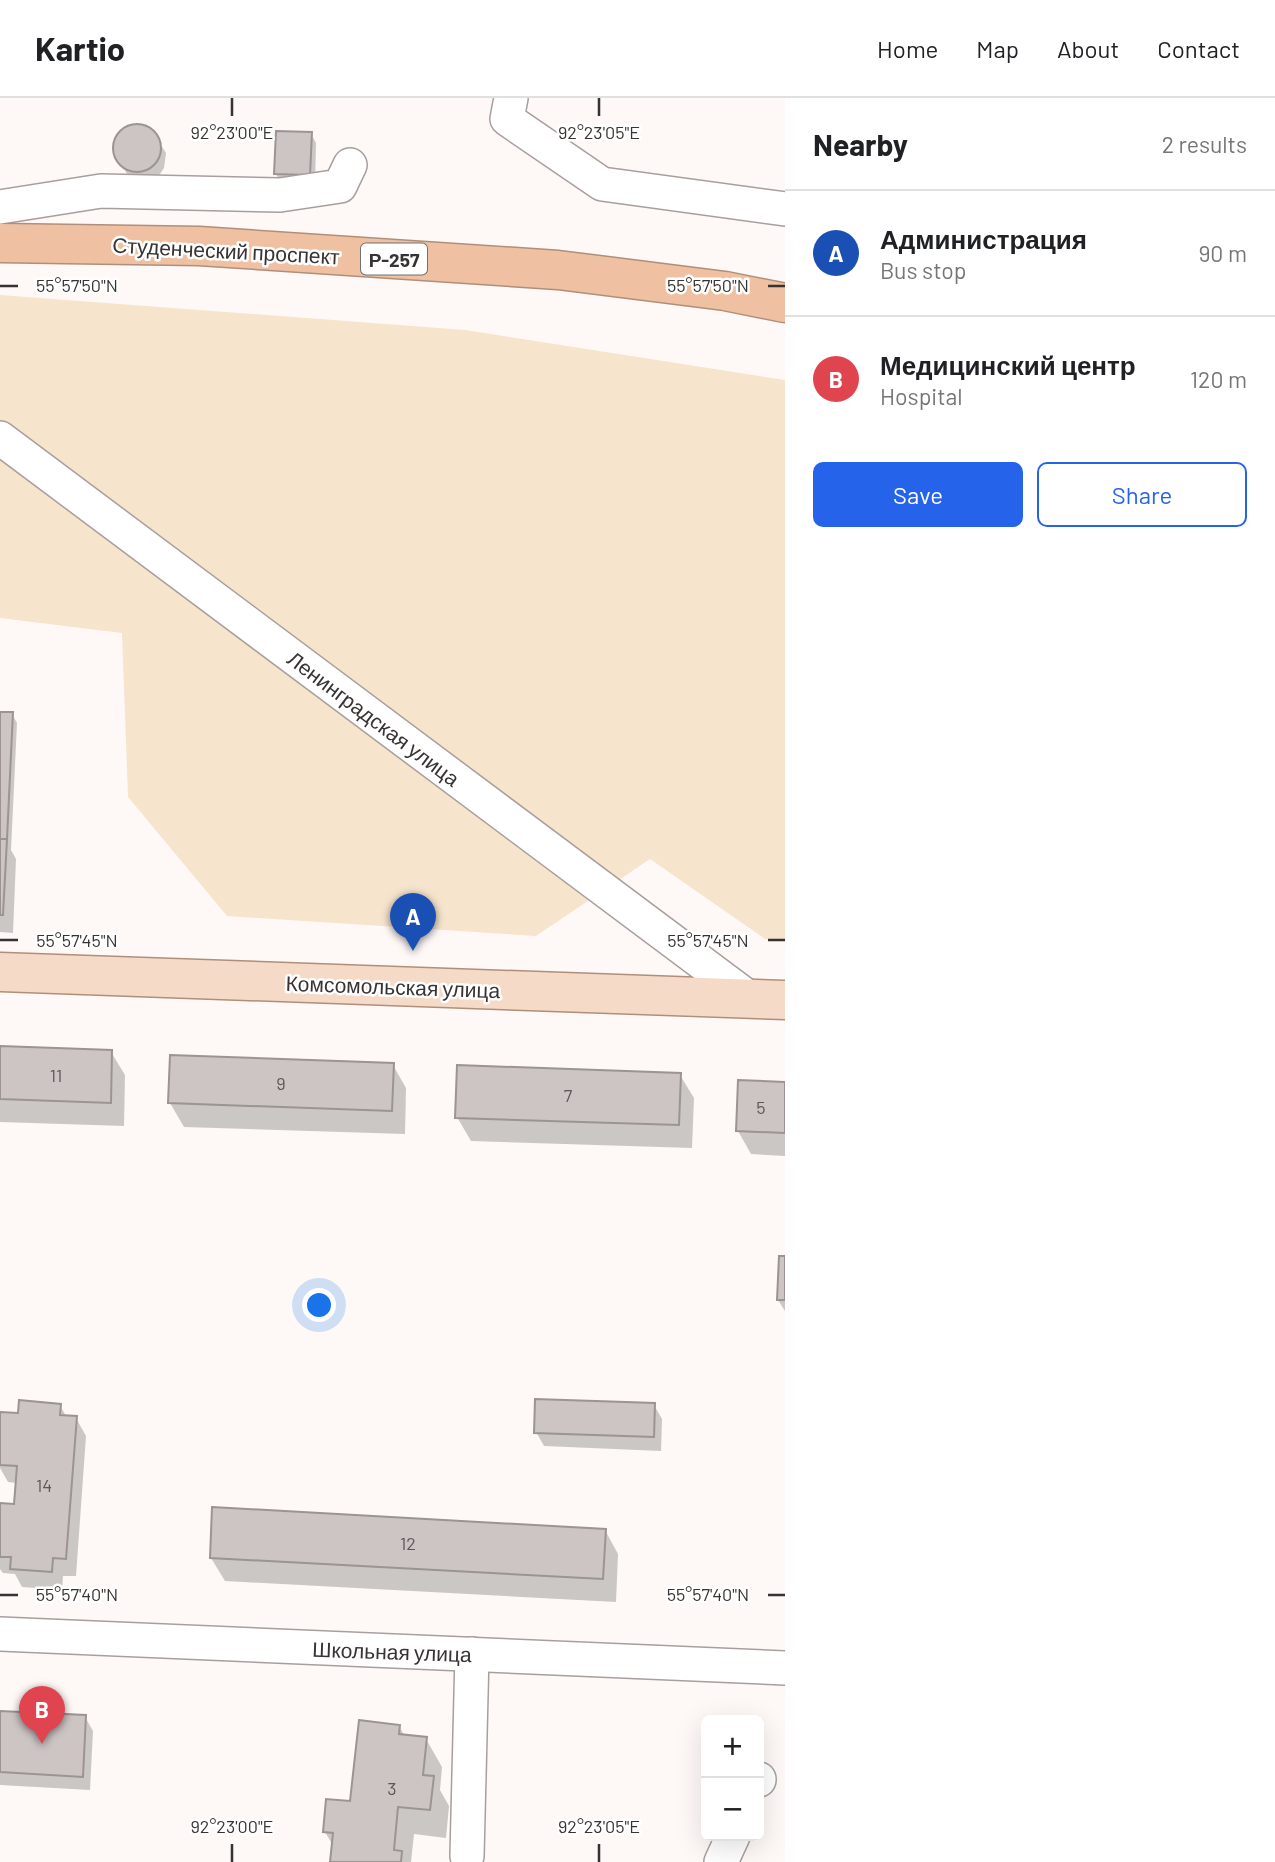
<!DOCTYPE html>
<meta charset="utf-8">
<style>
:root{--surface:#fff;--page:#f2f2f2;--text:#202124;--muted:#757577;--line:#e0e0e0;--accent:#2563eb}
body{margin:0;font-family:Barlow,sans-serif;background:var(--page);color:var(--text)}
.controls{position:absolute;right:21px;bottom:21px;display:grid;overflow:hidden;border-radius:10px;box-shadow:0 7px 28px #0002}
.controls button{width:63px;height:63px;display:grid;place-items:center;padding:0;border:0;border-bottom:2px solid var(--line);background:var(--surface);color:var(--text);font:35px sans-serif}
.you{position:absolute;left:320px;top:1208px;width:24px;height:24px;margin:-18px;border:5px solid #fff;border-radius:50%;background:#1a73e8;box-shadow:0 0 0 10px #1a73e833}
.badge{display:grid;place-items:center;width:46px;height:46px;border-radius:50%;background:var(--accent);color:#fff;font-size:23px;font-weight:700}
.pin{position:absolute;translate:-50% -58px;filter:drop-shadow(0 2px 4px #0008)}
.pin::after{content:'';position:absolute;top:37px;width:24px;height:21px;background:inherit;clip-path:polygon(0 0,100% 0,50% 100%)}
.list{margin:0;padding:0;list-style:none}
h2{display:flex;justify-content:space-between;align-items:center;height:91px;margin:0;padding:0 28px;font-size:30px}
h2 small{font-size:23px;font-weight:400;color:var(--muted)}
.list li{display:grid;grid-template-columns:46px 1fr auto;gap:21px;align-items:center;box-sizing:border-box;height:126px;padding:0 28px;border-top:2px solid var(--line)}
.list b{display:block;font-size:26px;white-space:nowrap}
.list p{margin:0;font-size:23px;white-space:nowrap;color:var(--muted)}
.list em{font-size:23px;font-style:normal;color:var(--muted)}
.actions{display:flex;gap:14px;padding:21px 28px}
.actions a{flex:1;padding:16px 0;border:2px solid var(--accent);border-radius:10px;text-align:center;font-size:24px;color:var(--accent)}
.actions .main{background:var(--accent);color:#fff}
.map{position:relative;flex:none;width:785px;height:1764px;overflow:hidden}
header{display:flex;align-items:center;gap:42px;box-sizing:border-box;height:98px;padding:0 35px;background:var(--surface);border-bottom:2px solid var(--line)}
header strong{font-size:33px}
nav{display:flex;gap:38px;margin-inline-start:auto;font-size:24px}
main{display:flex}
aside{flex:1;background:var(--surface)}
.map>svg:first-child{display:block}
</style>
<header>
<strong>Kartio</strong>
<nav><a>Home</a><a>Map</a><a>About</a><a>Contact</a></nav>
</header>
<main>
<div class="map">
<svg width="785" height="1764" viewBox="0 0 785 1764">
<rect width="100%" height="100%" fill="#fef9f7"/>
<polygon fill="#f6e4cd" points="0,197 465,232 785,282 785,842 765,841 650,761 536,838 227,818 128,699 122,535 0,520"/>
<g fill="#0003">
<polygon points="130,28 145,28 151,32 166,55 164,70 160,76 147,83 132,80 127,76 114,51 118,37"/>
<polygon points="311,36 316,45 315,86 281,85 276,76"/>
<polygon points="0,615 12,616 17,625 11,752 16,761 13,835 0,834"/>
<polygon points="0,950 111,954 125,977 124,1028 0,1024"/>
<polygon points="393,967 406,990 405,1036 184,1029 170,1005"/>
<polygon points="680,977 694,1000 692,1050 471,1043 457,1019"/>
<polygon points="785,986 785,1058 751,1056 738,1033"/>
<polygon points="785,1160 785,1213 778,1202"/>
<polygon points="60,1307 67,1320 76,1320 86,1338 76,1478 63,1478 62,1492 22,1489 15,1476 3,1475 0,1471 0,1406 16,1408 17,1385 8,1384 0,1370 0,1340 20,1317"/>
<polygon points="654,1307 662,1321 661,1353 544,1348 536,1334"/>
<polygon points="605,1432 618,1456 616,1504 225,1483 211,1460"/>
<polygon points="0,1614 85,1619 93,1633 90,1692 0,1687"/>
<polygon points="399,1628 405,1639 426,1641 442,1669 440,1692 449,1708 446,1740 414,1736 411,1764 332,1764 334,1749 325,1734 352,1705"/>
</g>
<g fill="#cdc4c4" stroke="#9c9393" stroke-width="2">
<circle cx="137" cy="50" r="24"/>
<polygon points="276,33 312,34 310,77 274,76"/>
<polygon points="0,614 13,614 7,741 0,741"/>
<polygon points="0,741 7,741 3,817 0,817"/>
<polygon points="0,948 112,952 111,1005 0,1001"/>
<polygon points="170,957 394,965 392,1013 168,1005"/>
<polygon points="457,967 681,975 679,1027 455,1020"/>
<polygon points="738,982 785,984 785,1035 736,1033"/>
<polygon points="779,1158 785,1158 785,1202 777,1202"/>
<polygon points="535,1301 655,1305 654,1339 534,1335"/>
<polygon points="19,1302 61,1306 60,1317 77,1318 66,1461 53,1460 52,1474 10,1471 11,1459 0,1459 0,1405 14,1406 17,1368 0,1367 0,1314 18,1315"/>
<polygon points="212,1409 606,1431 603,1481 210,1460"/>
<polygon points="0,1613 86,1617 83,1679 0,1674"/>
<polygon points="359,1622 400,1627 399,1636 427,1639 423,1677 434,1678 430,1712 398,1709 394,1752 402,1753 401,1764 330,1764 333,1735 323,1734 326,1701 350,1703"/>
</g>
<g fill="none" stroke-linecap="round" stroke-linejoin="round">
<defs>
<g id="minor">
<polyline points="511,0 507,21 602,86 785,111"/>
<polyline points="0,109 101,93 280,97 340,88 350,67"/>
<polyline points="0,340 749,900"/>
<polyline points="0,1536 785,1570"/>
<polyline points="759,1682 759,1681"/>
<polyline points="467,1758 472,1556"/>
<polyline points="721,1764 733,1738"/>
</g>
<polyline id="major" points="0,874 785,902"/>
<polyline id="highway" points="0,145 199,148 558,172 725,193 785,205"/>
</defs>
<use href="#minor" stroke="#a89f9d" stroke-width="36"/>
<use href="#major" stroke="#af8f7b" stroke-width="41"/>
<use href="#highway" stroke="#af8f7b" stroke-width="41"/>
<use href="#minor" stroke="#fff" stroke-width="33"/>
<use href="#major" stroke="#f5dac7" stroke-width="38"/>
<use href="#highway" stroke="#efc1a2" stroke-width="38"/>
</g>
<path fill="none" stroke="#373332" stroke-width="2.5" d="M232,0V18M599,0V18M0,188H18M768,188H785M0,842H18M768,842H785M0,1497H18M768,1497H785M232,1746V1764M599,1746V1764"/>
<g text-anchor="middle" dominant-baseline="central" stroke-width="5" stroke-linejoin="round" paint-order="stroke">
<g font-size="18" fill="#5c5756">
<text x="56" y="977">11</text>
<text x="281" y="985">9</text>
<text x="568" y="997">7</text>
<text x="761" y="1009">5</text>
<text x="44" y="1387">14</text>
<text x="408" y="1445">12</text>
<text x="392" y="1690">3</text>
</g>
<rect fill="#fff" stroke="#737070" stroke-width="2" x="361" y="145.5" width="66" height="31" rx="5"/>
<g font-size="19" font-weight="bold" fill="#373332">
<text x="394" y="161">Р-257</text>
</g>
<g font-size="21" fill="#373332" stroke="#fff">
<text transform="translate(226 152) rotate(3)">Студенческий проспект</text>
<text transform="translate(374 620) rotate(37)">Ленинградская улица</text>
<text transform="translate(393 888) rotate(2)">Комсомольская улица</text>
<text transform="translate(392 1553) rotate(2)">Школьная улица</text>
</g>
</g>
<g font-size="18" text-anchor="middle" fill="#373332" stroke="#fff" stroke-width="5" stroke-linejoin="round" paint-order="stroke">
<text x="232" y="41">92°23'00"E</text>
<text x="599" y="41">92°23'05"E</text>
<text x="77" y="194">55°57'50"N</text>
<text x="708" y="194">55°57'50"N</text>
<text x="77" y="849">55°57'45"N</text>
<text x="708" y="849">55°57'45"N</text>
<text x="77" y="1503">55°57'40"N</text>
<text x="708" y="1503">55°57'40"N</text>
<text x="232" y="1735">92°23'00"E</text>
<text x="599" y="1735">92°23'05"E</text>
</g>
</svg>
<div class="controls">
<button>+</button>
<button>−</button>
</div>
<div class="you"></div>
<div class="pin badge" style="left:413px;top:853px;background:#1a4fb4">A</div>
<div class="pin badge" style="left:42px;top:1646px;background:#e0444e">B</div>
</div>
<aside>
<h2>Nearby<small>2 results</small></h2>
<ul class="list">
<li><span class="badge" style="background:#1a4fb4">A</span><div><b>Администрация</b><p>Bus stop</p></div><em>90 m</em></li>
<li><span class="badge" style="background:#e0444e">B</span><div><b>Медицинский центр</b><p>Hospital</p></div><em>120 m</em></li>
</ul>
<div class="actions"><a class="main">Save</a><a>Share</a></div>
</aside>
</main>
